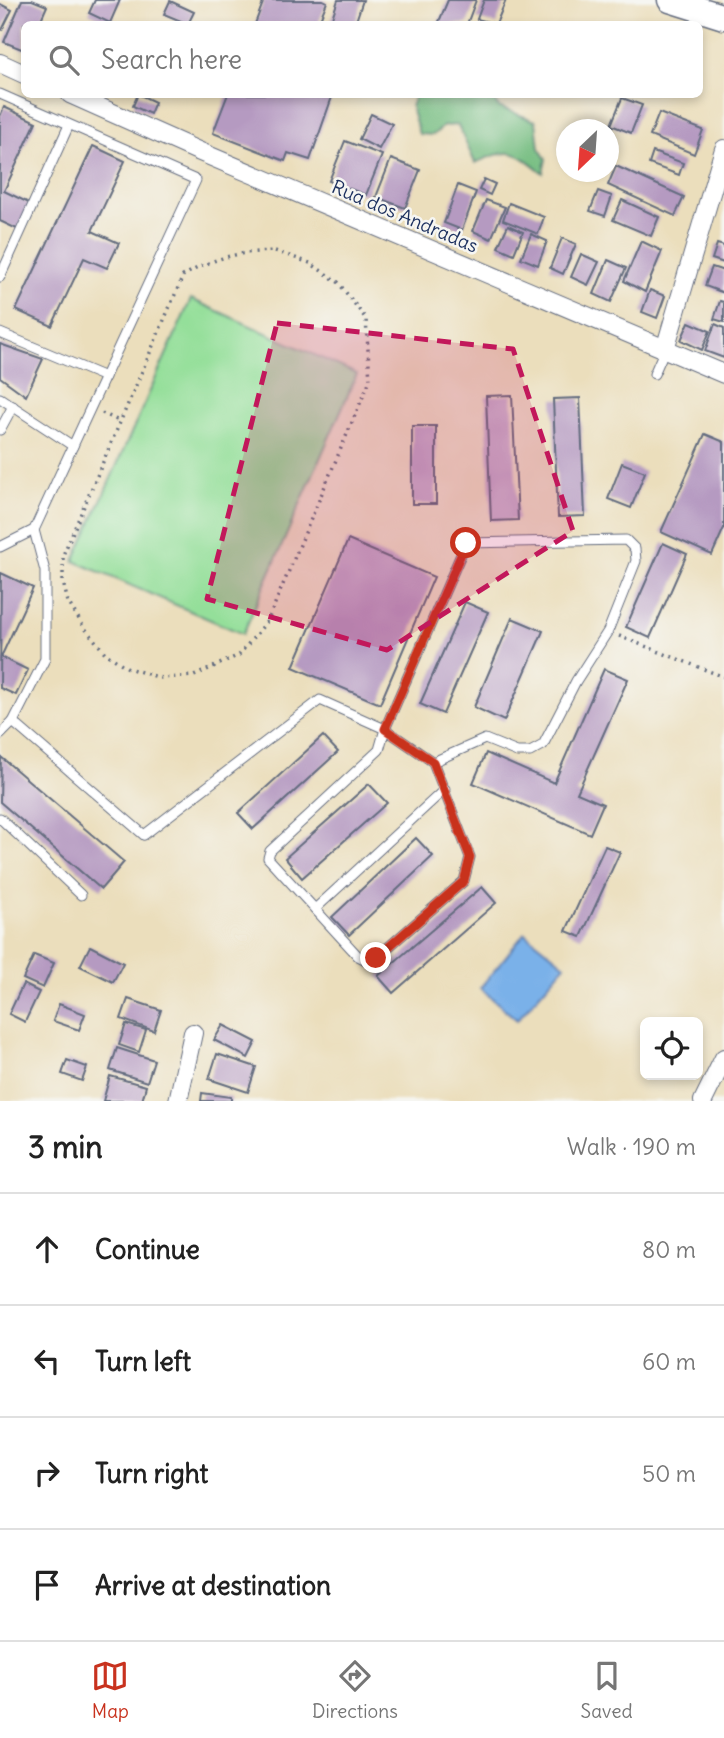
<!DOCTYPE html>
<meta charset="utf-8">
<style>
:root{--surface:#fff;--page:#f2f2f2;--text:#222;--muted:#767676;--line:#e0e0e0;--accent:#c8321e}
body{margin:0;font-family:Delius,sans-serif;background:var(--page);color:var(--text)}
.controls{position:absolute;right:21px;bottom:21px;display:grid;overflow:hidden;border-radius:10px;box-shadow:0 4px 10px #0003}
.controls button{width:63px;height:63px;display:grid;place-items:center;padding:0;border:0;border-bottom:2px solid var(--line);background:var(--surface);color:var(--text);font:35px sans-serif}
.compass{position:absolute;left:556px;top:119px;width:63px;height:63px;border-radius:50%;background:var(--surface);box-shadow:0 4px 10px #0003;rotate:205deg}
.stop{position:absolute;width:21px;height:21px;margin:-16px;border:5px solid #c8321e;border-radius:50%;background:#fff}
.stop.end{background:#c8321e;border-color:#fff;box-shadow:0 2px 7px #0008}
.list{margin:0;padding:0;list-style:none}
h2{display:flex;justify-content:space-between;align-items:center;height:91px;margin:0;padding:0 28px;font-size:30px}
h2 small{font-size:23px;font-weight:400;color:var(--muted)}
.list li{display:grid;grid-template-columns:46px 1fr auto;gap:21px;align-items:center;box-sizing:border-box;height:112px;padding:0 28px;border-top:2px solid var(--line)}
.list b{display:block;font-size:26px;white-space:nowrap}
.list em{font-size:23px;font-style:normal;color:var(--muted)}
.icon{flex:none;width:38px;height:38px;fill:none;stroke:currentColor;stroke-width:2;stroke-linecap:round;stroke-linejoin:round}
.map{position:relative;flex:none;width:724px;height:1101px;overflow:hidden}
.search{position:absolute;background:var(--surface);box-shadow:0 4px 10px #0003;left:21px;right:21px;top:21px;height:77px;display:flex;align-items:center;gap:18px;box-sizing:border-box;padding:0 24px;border-radius:10px;color:var(--muted);font-size:26px}
.sheet{height:539px;background:var(--surface)}
nav{display:flex;justify-content:space-around;align-items:center;box-sizing:border-box;height:98px;border-top:2px solid var(--line);background:var(--surface);font-size:19px;color:var(--muted)}
nav a{display:grid;justify-items:center;gap:4px}
nav .on{color:var(--accent)}
.map>svg:first-child{display:block}
</style>
<div class="map">
<svg width="724" height="1101" viewBox="0 0 724 1101">
<rect width="100%" height="100%" fill="#f6f6f2"/>
<filter id="ink" filterUnits="userSpaceOnUse"><feTurbulence type="fractalNoise" baseFrequency=".0143" numOctaves="2"/><feDisplacementMap in="SourceGraphic" scale="14" xChannelSelector="R" yChannelSelector="G"/><feConvolveMatrix kernelMatrix="1 2 1 2 8 2 1 2 1" color-interpolation-filters="sRGB"/></filter>
<filter id="wash" filterUnits="userSpaceOnUse"><feTurbulence type="fractalNoise" baseFrequency=".00686" numOctaves="4" result="noise"/><feDisplacementMap in="SourceGraphic" scale="28" xChannelSelector="R" yChannelSelector="G"/><feGaussianBlur stdDeviation="1.57" result="paint"/><feColorMatrix in="noise" values="0 0 0 0 0 0 0 0 0 0 0 0 0 0 0 0 0 1.4 0 .05"/><feComposite in="paint" operator="in"/></filter>
<g filter="url(#wash)">
<rect width="100%" height="100%" fill="#ebdebc"/>
<polygon fill="#94df9a" stroke="#58877c" stroke-width="2" points="191,299 357,374 243,634 74,561"/>
<path fill="#77be82" stroke="#497670" stroke-width="2" d="M415,95H492L498,107L536,121L539,148L546,159L543,173C514,149 510,148 475,163L458,125L444,126L433,135L419,134L411,107Z"/>
<polygon fill="#7ab1e9" stroke="#4a70a4" stroke-width="2" points="525,933 565,965 517,1020 480,988"/>
<g id="blocks">
<g fill="#b59ac1">
<polygon points="22,0 32,0 47,6 39,24 24,24 24,50 4,42"/>
<polygon points="95,0 120,0 110,23 89,13"/>
<polygon points="264,0 323,0 327,2 318,24 255,24"/>
<polygon points="338,0 363,0 355,24 330,24"/>
<polygon points="448,0 476,0 467,24 438,24"/>
<polygon points="484,0 506,0 496,24 477,19"/>
<polygon points="170,1 194,12 188,24 164,14"/>
<polygon points="0,4 12,10 2,30 0,29"/>
<polygon points="138,94 155,102 150,114 133,106"/>
<polygon points="228,94 333,94 310,160 288,153 285,161 213,133"/>
<polygon points="622,98 642,105 631,133 611,125"/>
<polygon points="4,107 36,122 4,191 31,204 19,230 0,221 0,116"/>
<polygon points="659,113 703,130 694,154 650,136"/>
<polygon points="371,114 392,124 379,149 359,139"/>
<polygon points="345,141 382,155 366,195 329,181"/>
<polygon points="93,146 125,161 92,231 119,243 107,268 84,258 52,326 16,310"/>
<polygon points="653,152 683,163 679,175 649,164"/>
<polygon points="391,159 420,170 405,208 376,197"/>
<polygon points="616,166 684,197 675,216 608,185"/>
<polygon points="484,179 495,184 490,195 479,190"/>
<polygon points="458,185 476,192 462,230 444,223"/>
<polygon points="598,191 612,196 605,216 590,211"/>
<polygon points="486,200 505,207 491,239 473,231"/>
<polygon points="622,200 659,217 651,236 613,220"/>
<polygon points="509,203 544,217 538,234 503,220"/>
<polygon points="508,225 523,232 514,254 498,247"/>
<polygon points="531,234 547,241 538,265 521,258"/>
<polygon points="562,238 576,244 563,274 550,268"/>
<polygon points="641,241 662,251 645,292 624,281"/>
<polygon points="717,244 724,246 724,263 712,259"/>
<polygon points="581,254 599,262 588,285 571,277"/>
<polygon points="608,260 626,268 611,302 594,294"/>
<polygon points="712,267 724,271 724,293 705,286"/>
<polygon points="650,290 665,296 657,318 642,312"/>
<polygon points="720,301 724,302 724,322 714,319"/>
<polygon points="689,322 710,331 702,350 681,340"/>
<polygon points="715,324 724,328 724,358 705,351"/>
<polygon points="0,344 43,359 26,396 0,377"/>
<polygon points="512,395 518,520 491,521 486,396"/>
<polygon points="580,398 585,516 558,517 553,399"/>
<rect x="412" y="426" width="24" height="78"/>
<polygon points="705,434 724,442 724,528 712,555 661,532"/>
<polygon points="622,463 645,472 631,508 608,499"/>
<polygon points="348,540 434,577 380,704 293,667"/>
<polygon points="663,543 687,554 650,638 626,627"/>
<polygon points="1,573 33,588 1,657 28,670 16,695 0,688"/>
<polygon points="465,602 488,612 443,714 420,704"/>
<polygon points="512,618 543,631 504,721 474,707"/>
<polygon points="604,669 628,679 577,793 603,804 590,834 473,783 486,753 554,783"/>
<polygon points="323,736 338,752 253,829 238,813"/>
<polygon points="1,757 124,862 101,889 0,802"/>
<polygon points="369,784 387,803 302,878 285,858"/>
<polygon points="416,838 433,856 349,935 332,917"/>
<polygon points="605,846 620,852 581,937 566,931"/>
<polygon points="482,887 496,903 393,993 378,976"/>
<polygon points="90,946 123,963 113,982 80,966"/>
<polygon points="34,955 54,963 43,988 23,979"/>
<polygon points="23,984 39,992 25,1022 9,1014"/>
<polygon points="128,999 161,1010 154,1031 121,1019"/>
<polygon points="59,1004 85,1014 79,1030 53,1021"/>
<polygon points="126,1024 146,1030 139,1052 119,1045"/>
<polygon points="223,1025 256,1042 248,1058 214,1040"/>
<polygon points="117,1048 154,1060 147,1082 110,1070"/>
<polygon points="217,1054 256,1067 248,1092 209,1079"/>
<polygon points="67,1060 87,1067 82,1081 62,1074"/>
<polygon points="110,1076 146,1086 142,1101 103,1101"/>
<polygon points="202,1093 231,1097 231,1101 201,1101"/>
</g>
</g>
</g>
<g filter="url(#ink)">
<use href="#blocks" fill-opacity="0" stroke="#646c7f" stroke-width="2"/>
<g fill="none" stroke-linecap="round" stroke-linejoin="round">
<defs>
<g id="lane">
<polyline points="0,94 196,180 34,530 0,547"/>
<polyline points="0,277 69,125"/>
<polyline points="0,333 105,377"/>
<polyline points="654,374 665,349"/>
<polyline points="0,398 73,446"/>
<polyline points="0,430 13,406"/>
<polyline points="13,722 45,659 45,571 34,530"/>
<polyline points="0,735 13,722 144,835 320,700 385,729 433,762 470,857 464,881 376,958 366,960 358,956 268,858 270,851 379,750 385,729 466,543 626,540 635,549 636,561 608,631 576,681 543,745 530,752 517,752 485,739 433,762"/>
<polyline points="0,818 81,895"/>
<polyline points="315,909 445,789"/>
</g>
<g id="street">
<polyline points="0,63 24,74"/>
<polyline points="70,94 198,151 724,374"/>
<polyline points="665,349 724,149"/>
<polyline points="178,1101 193,1033"/>
<polyline points="703,1101 724,1058"/>
</g>
<polyline id="secondary" points="670,0 724,17"/>
</defs>
<use href="#lane" stroke="#646c7f" stroke-width="11"/>
<use href="#street" stroke="#646c7f" stroke-width="20"/>
<use href="#secondary" stroke="#646c7f" stroke-width="27"/>
<g stroke="#646c7f" stroke-width="3.5" stroke-dasharray="2 5" stroke-linecap="butt">
<path d="M275,251L310,263L338,282L366,319L370,380L268,620L239,655L194,676L161,678L128,668L106,654L84,627L68,602L63,582V555L183,276C215,257 238,252 275,251Z"/>
<polyline points="102,413 119,421"/>
<polyline points="619,636 724,677"/>
</g>
<use href="#lane" stroke="#fff" stroke-width="9"/>
<use href="#street" stroke="#fff" stroke-width="18"/>
<use href="#secondary" stroke="#fff" stroke-width="24"/>
</g>
</g>
<g fill="none" stroke-linecap="round" stroke-linejoin="round" filter="url(#ink)">
<polyline stroke="#c8321e" stroke-width="9" points="376,958 464,881 470,857 433,762 385,729 466,543"/>
</g>
<path fill="#c2185b" fill-opacity="0.2" stroke="#c2185b" stroke-width="5" stroke-dasharray="14 9" stroke-linejoin="round" d="M277,323L513,349L573,531L387,650L207,599Z"/>
<g text-anchor="middle" dominant-baseline="central" stroke-width="5" stroke-linejoin="round" paint-order="stroke">
<g font-size="19" fill="#1b2f5e" stroke="#f6f6f2">
<text transform="translate(405 216) rotate(23)">Rua dos Andradas</text>
</g>
</g>
</svg>
<div class="controls">
<button><svg class="icon" aria-label="locate" viewBox="0 0 24 24"><circle cx="12" cy="12" r="6"/><path d="M12 2v4M12 18v4M2 12h4M18 12h4"/></svg></button>
</div>
<svg class="compass" viewBox="-18 -18 36 36"><path d="M0-13l5 13h-10z" fill="#e53935"/><path d="M0 13l5-13h-10z" fill="#767676"/></svg>
<div class="stop" style="left:466px;top:543px"></div>
<div class="stop end" style="left:376px;top:958px"></div>
<div class="search"><svg class="icon" aria-label="search" viewBox="0 0 24 24"><circle cx="10" cy="10" r="6"/><path d="M15 15l6 6"/></svg>Search here</div>
</div>
<section class="sheet">
<h2>3 min<small>Walk · 190 m</small></h2>
<ul class="list">
<li><svg class="icon" aria-label="ahead" viewBox="0 0 24 24"><path d="M12 20V5M6 11l6-6 6 6"/></svg><div><b>Continue</b></div><em>80 m</em></li>
<li><svg class="icon" aria-label="left" viewBox="0 0 24 24"><path d="M17 20v-9H6M10 6l-5 5 5 5"/></svg><div><b>Turn left</b></div><em>60 m</em></li>
<li><svg class="icon" aria-label="right" viewBox="0 0 24 24"><path d="M7 20v-9h11M14 6l5 5-5 5"/></svg><div><b>Turn right</b></div><em>50 m</em></li>
<li><svg class="icon" aria-label="arrive" viewBox="0 0 24 24"><path d="M6 21V4h12l-3 4 3 4H6"/></svg><div><b>Arrive at destination</b></div></li>
</ul>
</section>
<nav>
<a class="on"><svg class="icon" aria-label="map" viewBox="0 0 24 24"><path d="M3 6l6-2 6 2 6-2v14l-6 2-6-2-6 2zM9 4v14M15 6v14"/></svg>Map</a>
<a><svg class="icon" aria-label="directions" viewBox="0 0 24 24"><path d="M12 3l9 9-9 9-9-9zM9 14v-3h6M13 9l2 2-2 2"/></svg>Directions</a>
<a><svg class="icon" aria-label="saved" viewBox="0 0 24 24"><path d="M7 4h10v16l-5-4-5 4z"/></svg>Saved</a>
</nav>
